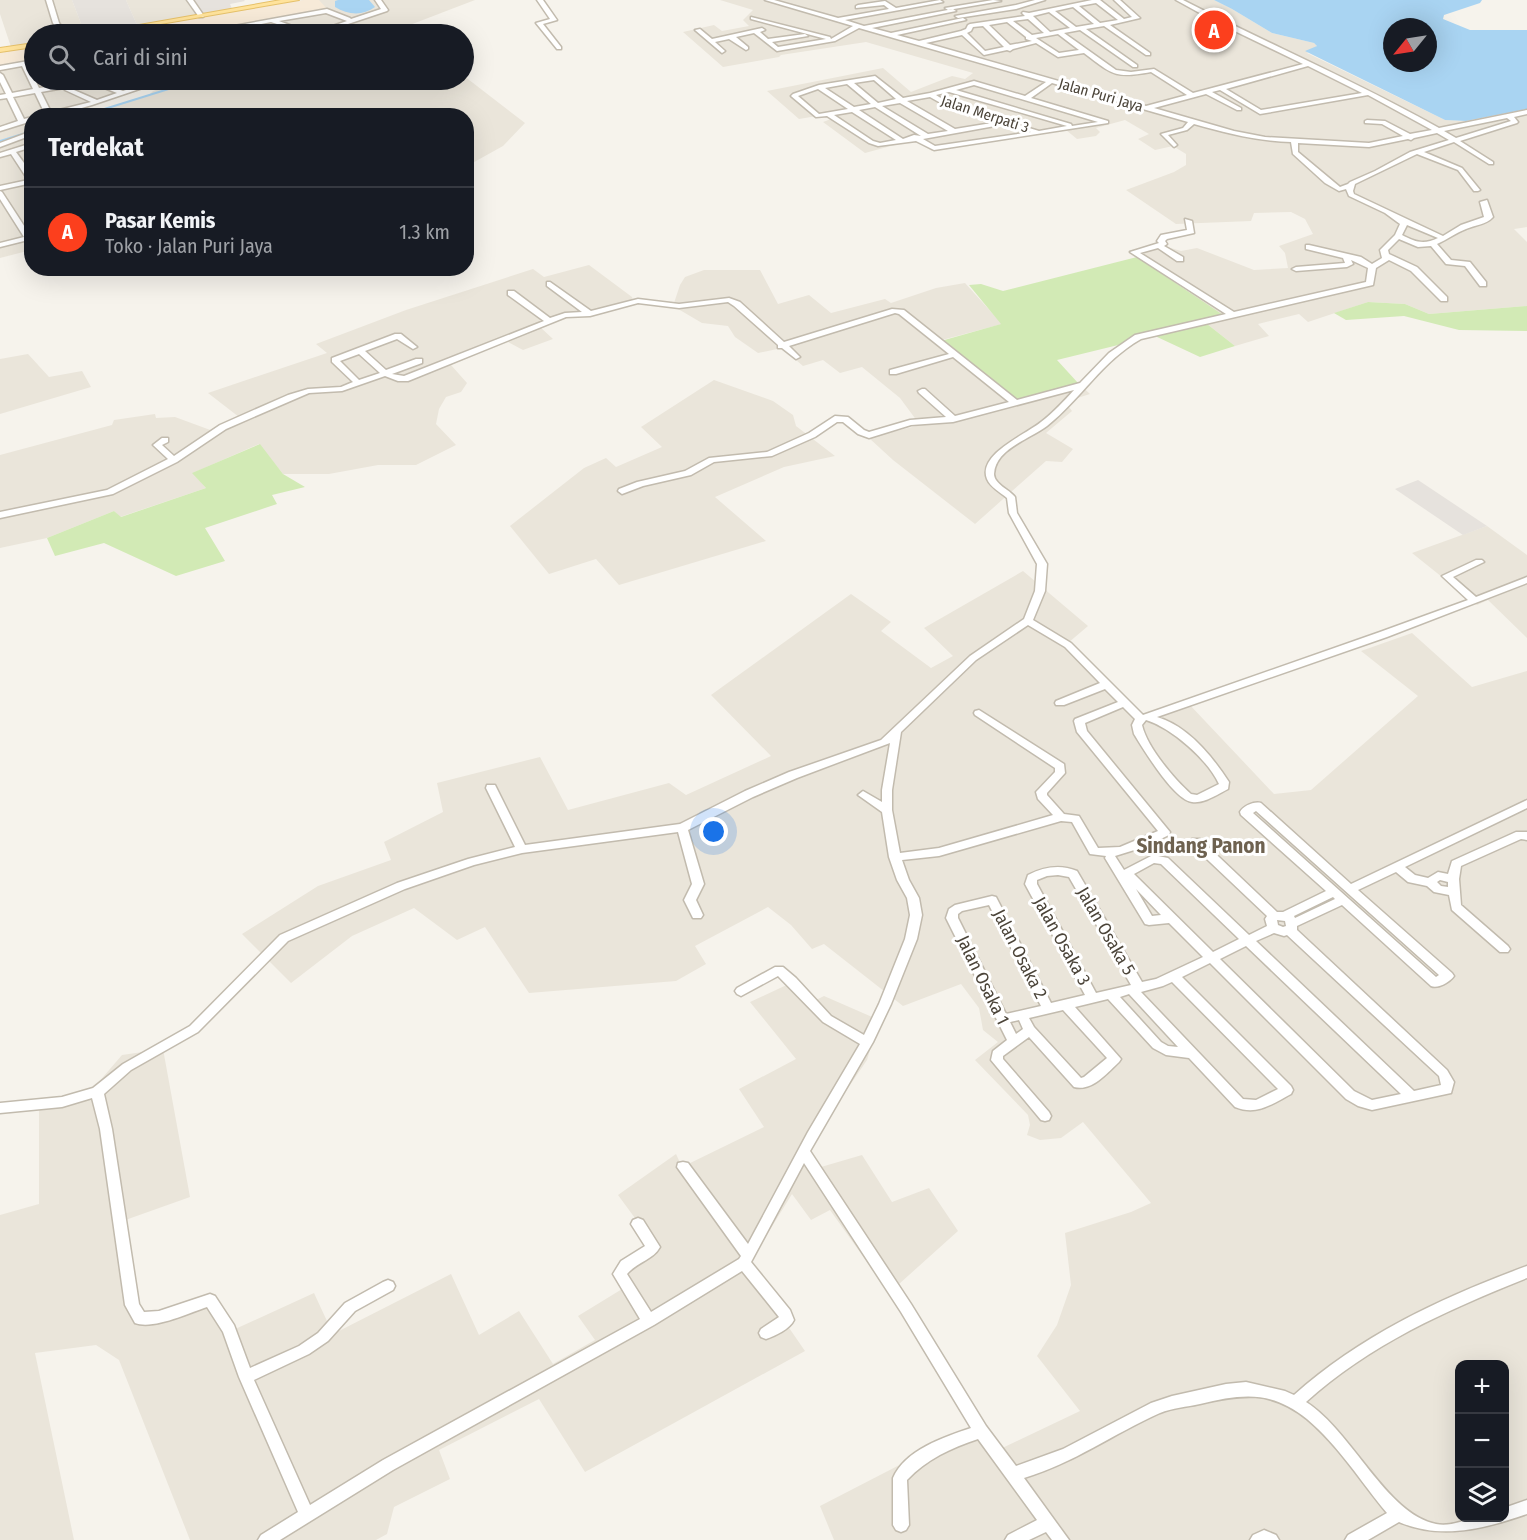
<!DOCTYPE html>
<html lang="id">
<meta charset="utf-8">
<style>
:root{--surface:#171b24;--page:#20242c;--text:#f1f3f6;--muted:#9ea1a6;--line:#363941;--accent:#fc3f1d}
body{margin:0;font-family:"Fira Sans Condensed",sans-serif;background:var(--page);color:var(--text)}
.controls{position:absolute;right:18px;bottom:18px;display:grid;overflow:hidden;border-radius:12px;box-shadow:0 6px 24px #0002}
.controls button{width:54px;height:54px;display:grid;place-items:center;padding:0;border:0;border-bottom:2px solid var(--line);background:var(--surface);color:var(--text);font:30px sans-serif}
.compass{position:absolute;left:1383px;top:18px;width:54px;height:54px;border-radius:50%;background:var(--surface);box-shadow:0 6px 24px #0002;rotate:240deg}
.you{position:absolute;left:714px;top:832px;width:21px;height:21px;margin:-15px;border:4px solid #fff;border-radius:50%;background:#1a73e8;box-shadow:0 0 0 9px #1a73e833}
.badge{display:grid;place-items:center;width:39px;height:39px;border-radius:50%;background:var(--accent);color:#fff;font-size:20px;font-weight:700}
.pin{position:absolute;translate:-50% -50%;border:3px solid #fff;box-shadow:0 2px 6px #0006}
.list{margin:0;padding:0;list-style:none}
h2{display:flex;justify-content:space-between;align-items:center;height:78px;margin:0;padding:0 24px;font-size:26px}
h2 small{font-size:20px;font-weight:400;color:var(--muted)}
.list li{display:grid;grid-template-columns:39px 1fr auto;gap:18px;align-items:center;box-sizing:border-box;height:90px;padding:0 24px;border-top:2px solid var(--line)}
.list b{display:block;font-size:22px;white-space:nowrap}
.list p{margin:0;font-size:20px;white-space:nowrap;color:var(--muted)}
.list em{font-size:20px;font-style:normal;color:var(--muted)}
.icon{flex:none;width:33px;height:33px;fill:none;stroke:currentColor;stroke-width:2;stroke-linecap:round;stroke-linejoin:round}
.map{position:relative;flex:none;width:1527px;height:1540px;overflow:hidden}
.search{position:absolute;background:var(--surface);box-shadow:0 6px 24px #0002;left:24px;top:24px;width:450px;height:66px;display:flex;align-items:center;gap:15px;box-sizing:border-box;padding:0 21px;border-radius:33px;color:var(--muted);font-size:22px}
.panel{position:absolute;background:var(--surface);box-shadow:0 6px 24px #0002;left:24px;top:108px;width:450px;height:168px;border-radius:24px}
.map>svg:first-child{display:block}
</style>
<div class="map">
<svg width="1527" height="1540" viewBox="0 0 1527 1540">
<rect width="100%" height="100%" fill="#f6f3ec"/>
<g fill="#eae5da" fill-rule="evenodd">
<polygon points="0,0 72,0 85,34 34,34 34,43 11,47 0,14"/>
<polygon points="126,0 189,0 199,15 137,25"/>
<polygon points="304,0 475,0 402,28 409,34 315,34 320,31 307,34 104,34"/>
<polygon points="720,0 1214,0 1232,9 1272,33 1314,43 1317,46 1307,53 1445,120 1466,121 1527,109 1527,227 1514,229 1527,242 1527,306 1429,314 1405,304 1368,302 1308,322 1299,314 1258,324 1269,336 1235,346 1202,320 1189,290 1128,251 1157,244 1181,251 1197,248 1254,270 1288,268 1285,253 1279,246 1313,234 1305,219 1291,212 1254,213 1251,221 1176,224 1126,190 1174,172 1186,165 1186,154 1173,146 1155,150 1138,139 1149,134 1125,120 1096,128 1100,132 1096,136 1077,139 1066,130 932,151 913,140 865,153 823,122 831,119 823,115 799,119 767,91 883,68 911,92 952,76 965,79 973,73 866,42 781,55 779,57 723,67 683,32 714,25 722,31 749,26 743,20 753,10"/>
<polygon points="34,46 34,80 168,80 92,105 51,115 32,116 31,250 0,258 0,52"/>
<polygon points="464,76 525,123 503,146 467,166 466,116 79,116 149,95 153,91 184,80 464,80"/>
<polygon points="589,265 632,297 634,304 596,315 575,315 539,326 553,339 523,350 506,341 451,365 467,383 461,392 446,397 439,409 436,424 456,445 416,465 378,465 329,474 283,474 259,444 193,473 206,488 120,517 114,511 47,538 0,548 0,455 112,425 114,420 155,414 156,418 175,417 213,431 239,417 208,393 327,353 316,344 406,310 533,269 544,277"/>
<polygon points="704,270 760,270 778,304 809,295 831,313 885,299 891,303 936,288 965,283 1002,324 942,340 1017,402 1078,383 1090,394 1065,402 1072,411 1046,433 1073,449 1062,462 1046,461 975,524 893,460 869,438 920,425 900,398 862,367 840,373 823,360 803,366 782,348 758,353 735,337 728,326 702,323 673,306 680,285 685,277"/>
<polygon points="28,354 49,377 82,371 91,387 0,414 0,359"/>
<polygon points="714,380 773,401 793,415 796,426 835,456 784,467 715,497 766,541 619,585 596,559 549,574 510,526 584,468 606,458 616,467 662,447 641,427"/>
<polygon points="1487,526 1527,555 1527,638 1488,600 1477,605 1412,553"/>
<path d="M1023,571L1088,626L1068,643L1140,717L1188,703L1274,794L1311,790L1418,696L1361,651L1412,633L1472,687L1527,671V1540H834L820,1506L979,1424L996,1451L1080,1411L1037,1356L1057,1325L1071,1285L1065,1233L1131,1212L1151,1203L1083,1122L1061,1138L1040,1140L1027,1135L1030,1125L1028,1115L975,1060L998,1042L983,1030L979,1008L961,984L903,1006L824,944L812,949L791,925L768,907L695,946L706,964L676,981L529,993L485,927L457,940L414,908L352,936L291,983L242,934L318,886L391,860L384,842L443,812L437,783L540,757L568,810L669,783L686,795L771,756L711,695L851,594L891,622L881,631L931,668L953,656L924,628ZM1460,1364H1504V1518H1460Z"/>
<polygon points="793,982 810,1003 824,996 879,1020 867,1060 808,1147 821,1167 862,1155 892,1202 929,1188 958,1231 889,1293 830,1210 811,1220 792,1194 747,1267 805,1351 585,1472 539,1399 439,1450 450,1479 394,1507 387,1534 376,1540 190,1540 119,1360 96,1345 35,1353 74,1540 0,1540 0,1215 39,1204 39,1110 91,1091 122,1055 163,1049 190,1197 117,1223 134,1323 213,1302 231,1331 314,1293 333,1334 451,1274 479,1335 519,1311 553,1364 595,1340 578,1316 627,1286 619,1269 657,1248 618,1195 676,1154 682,1167 764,1127 739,1089 796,1059 750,1002"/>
</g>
<g fill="#f7ead8">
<polygon points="304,0 319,0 328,10 184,34 104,34"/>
<polygon points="34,46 34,60 0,66 0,52"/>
</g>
<g fill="#e6e2dd">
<polygon points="72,0 126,0 137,25 85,34"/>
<polygon points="189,0 244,0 245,1 230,4 232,9 199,15"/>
<polygon points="1418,480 1487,526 1463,535 1395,489"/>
</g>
<g fill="#d2eab5">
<polygon points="1137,257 1223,315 1202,320 1235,346 1200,357 1155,336 1057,360 1078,383 1017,402 941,341 1001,324 969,285 981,284 1003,291"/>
<polygon points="1368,302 1405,304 1429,314 1527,306 1527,331 1459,330 1404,316 1346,320 1334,313"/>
<polygon points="260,444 283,474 305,487 272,495 277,504 205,528 225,561 176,576 104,543 55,556 47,538 114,511 121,517 206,488 192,473"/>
</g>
<g fill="#a9d4f2" fill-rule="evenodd">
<path d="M338,0H369L375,7C363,16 348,15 335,7V1Z"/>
<path d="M1214,0H1482L1480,3L1444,15L1443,19L1470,30H1527V109L1466,121L1445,120L1305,51L1317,46L1314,43L1272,33L1232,9ZM1392,27H1428V63H1392Z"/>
</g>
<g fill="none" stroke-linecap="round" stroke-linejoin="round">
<g stroke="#a9d4f2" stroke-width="2">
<polyline points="82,116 191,82"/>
<polyline points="0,141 32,131"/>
</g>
<defs>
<g id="minor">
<polygon points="46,0 52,0 59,23 67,34 61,34 53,23"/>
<polygon points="187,0 193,0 204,16 203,17 199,17"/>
<path d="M375,0H381L388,10L387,11L318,34H310L347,21L326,13L279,21L308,32L307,34L271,22L251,26L270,33L271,34C261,34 252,28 243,27C225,26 208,36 190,34L327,9L350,18L351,19L381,9Z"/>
<polygon points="537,0 543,0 557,20 543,24 561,47 561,49 557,49 536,23 550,19"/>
<path d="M765,0H774L838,18L889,9L884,5L856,8V6L858,5L885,1L896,8L940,0L943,2L845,20L864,26L953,9L956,11L872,28L891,33L963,18L966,20L897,35L919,41L961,31L966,29L968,25L970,24L1025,16L1022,13L1023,12L1029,13L1092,0H1100L1124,19L1132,17L1114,0H1120L1140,18L1110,25L1150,53V55H1146L1104,26L1086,29L1137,65V67H1133L1080,30L1064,33L1116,70L1131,72L1154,69L1193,93L1303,64L1216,22L1176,0H1183C1269,44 1356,81 1439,128L1527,110V114L1514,117L1518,122L1517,123L1460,141L1493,162V164H1489L1454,142L1424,152L1462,168L1480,190L1478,191H1474L1458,170L1417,154L1355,184L1353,191L1354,194C1384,208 1413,222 1443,236L1461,225L1484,217L1480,202L1487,200L1493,217C1486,225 1475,225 1466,229C1455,233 1447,240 1437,244L1451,260L1470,262L1486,282V286H1480L1465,266L1446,264L1431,246L1418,247L1399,239L1388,250L1389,254L1417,267L1447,297V301H1441L1411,271L1389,260L1376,268L1373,285L1141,339C1102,361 1081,399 1047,426C1030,439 995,449 994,474C994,484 1010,490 1015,497L1017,513L1047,564L1045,591L1033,620L1071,643L1143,715L1380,632L1468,600L1442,576L1476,560H1482L1484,562L1453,577L1476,597L1527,577V583L1387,637L1157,717C1188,726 1212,756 1229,782L1228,789C1218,794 1204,804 1192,802C1174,800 1144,750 1134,734L1132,725L1135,719L1123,707L1085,723L1087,731L1170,832L1169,835L1144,847L1115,856L1124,870L1153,855L1168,858L1249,935L1267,926L1265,919L1267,916L1192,845L1191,842L1192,839H1200L1277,912H1283L1326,891L1241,815L1240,812C1243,806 1254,801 1261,803L1351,884L1527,800V808L1405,867L1415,875L1428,878L1438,872L1448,874L1452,861L1516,832H1527V840L1521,839L1461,866L1459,879L1461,905L1508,946L1510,949L1508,952H1500L1452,910L1449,895L1434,892L1427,886L1408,882L1396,872L1358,890L1452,973L1454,976C1450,982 1438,989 1431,986L1342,905L1297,926V930L1447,1070L1454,1082L1451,1093L1372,1110L1358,1106L1346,1099L1210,963L1182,977L1291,1086L1293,1090L1291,1094C1272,1104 1257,1116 1235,1107L1189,1058L1166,1055L1153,1048L1108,999L1075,1007L1121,1059L1119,1062C1107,1073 1092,1092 1074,1087L1029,1037L1003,1056V1059L1049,1112L1051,1116L1049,1120L1045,1121L1041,1120L991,1060L993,1051L1007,1040L946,918L949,909L955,905L992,896L996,897L1051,1003L1085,995L1025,884L1028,875C1044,867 1060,864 1077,871L1142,982L1156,979L1203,957L1169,923L1149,925L1145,924L1105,858L1106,856L1090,854L1072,822L1061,821L939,856L902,860L909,880L919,898L922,915L917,939L891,1004L873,1042L810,1151L911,1304L986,1426L1016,1466L1063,1449L1151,1403L1172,1396L1226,1384L1246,1382L1285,1391L1294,1395C1361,1335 1443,1297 1527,1266V1278C1447,1310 1370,1344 1306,1402C1352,1431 1386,1514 1436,1524C1450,1527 1463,1520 1477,1518C1485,1516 1496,1518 1504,1518V1508L1527,1500V1514C1484,1529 1441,1540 1399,1522L1368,1540H1345L1348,1535L1387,1513C1361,1482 1339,1446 1307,1419C1271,1390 1242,1394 1200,1404C1187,1407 1172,1408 1160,1413C1113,1434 1074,1463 1024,1478L1069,1540H1052L1046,1532L1029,1540H1005L1008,1535L1037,1520L978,1439C951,1448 927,1459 907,1480L909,1525L906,1530L901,1532L896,1530L893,1525V1478C905,1450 944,1437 971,1428L901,1312L804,1163L751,1262L790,1310L794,1320C790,1329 775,1336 766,1339L761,1337L759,1333L761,1329L779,1317L742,1271L654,1325L393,1470L280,1540H258L261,1535L298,1512L239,1377L223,1332L207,1307C189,1313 153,1330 135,1323L125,1305L100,1129L92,1098L62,1107L0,1113V1103L62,1097L93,1088L123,1064L190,1026L280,935L397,883L468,859L515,847L486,788L487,785H495L525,845L680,824L745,791L789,772L881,740L970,656L1024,619L1035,591L1037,564L1009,513L1007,498C1000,492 990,487 987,479C977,454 1027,434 1041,422C1053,413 1064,401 1074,390L953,422L911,425L869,438L858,434L843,422H837L815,437L772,456L714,462L691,475L643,486L622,494L618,491L619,489L637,482L685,471L709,458L767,452L809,433L835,416L848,417L864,430L869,432L910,420L946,417L919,393L918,391L922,389H925L955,416L1009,402L953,357L896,374H890V370L949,354L899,314L895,313L789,346L800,357L796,359L782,348H778V345L734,306L728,302L679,308L638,303L590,316L566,317L408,381H398L385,376L342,391L309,393L226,429L177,462L113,494L0,518V512L107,490L168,459L153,445L162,438H168V442L162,445L174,456L220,425L288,395L308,389L341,387L353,382L332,362V358L395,334H401L417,347L413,349L397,339L365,351L386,370L416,359H422V363L392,374L404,376L544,321L508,295V291H514L550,318L565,313L582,312L547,286V282H550L591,311L638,299L679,304L729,298L740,302L784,342L892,309L904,310L1017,400L1080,383L1109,353L1135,335L1226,314L1130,252L1159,243L1157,241L1161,235L1187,230L1185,219L1192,221L1194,233L1167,239L1165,241L1167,244L1164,246L1183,257V261H1177L1158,248L1140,253L1234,312L1366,282L1368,268L1351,260L1353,264L1347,267L1296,271L1292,269L1296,267L1345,263L1343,258L1306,249V245H1309L1361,257L1372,264L1382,258L1380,250L1395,235L1400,224L1385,213L1349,196L1346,189L1339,191L1325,183L1293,154L1291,142C1257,141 1226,133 1194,124L1187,130L1168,135L1177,145L1174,147L1161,134L1183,128L1188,122L1052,83L1031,98L1108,121V123L934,150L916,141L878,146L869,143L827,116L816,117L791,96L793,94L819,85L875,76L903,98L930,93L974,81L1025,96L1046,82L859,28L835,41L777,51L754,33L736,37L748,47V49L746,50L729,39L715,42L725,51L722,53L695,30L700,29L712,39L762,28L765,30L760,32L768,39L805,34L808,36L772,42L778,47L826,39L751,19V17L830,37L831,39L853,26ZM1096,3L1118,20L1100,23L1079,6ZM1073,7L1094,24L1076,27L1055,11ZM1049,12L1070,28L1050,32L1033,16ZM1028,19L1044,33L1032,35L1013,21ZM1007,22L1026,37V39L1032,41L1010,45L989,25ZM983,26L1004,47L985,51L967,33L971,31L973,27ZM1058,34L1079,50L1059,53L1036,38ZM962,35L984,55L1007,50L1010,51L1013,49L1036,43L1058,57L1084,53C1112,74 1114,79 1151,72L1187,95L1146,106L926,43ZM1308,66L1362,93L1261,110L1226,89ZM874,80L896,99L878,103L854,83ZM847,84L871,104L854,107L825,88ZM974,85L1098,122L1072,126L1071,124L956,90ZM818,89L848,109L819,114L798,96ZM1220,90L1260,114L1368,95L1432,130L1410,134L1385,121L1367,120L1365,121V123L1382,124L1403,136L1369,143L1265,137L1234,131L1154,108L1206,94L1237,110H1241V108L1212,92ZM949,92L1067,126L1039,131L950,104L936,95ZM930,97L946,106L998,122L955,129L907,101ZM900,103L948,131L928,134L882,106ZM875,107L921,136L914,135L903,139L859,110ZM852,112L896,140L880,143L873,141L834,115ZM1507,118L1511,121L1456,138L1444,131ZM1006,124L1031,132L935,146L923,139ZM1437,133L1449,140L1410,152L1375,171L1350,182L1348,184L1340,187L1298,152V143L1369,147L1408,139L1411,140L1414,138ZM1407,225L1438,238C1424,245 1415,242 1402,235ZM359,354L380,373L359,380L340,361ZM1028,625L1065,647L1100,683L1056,701L1055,703L1056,705H1064L1105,689L1118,702L1075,719L1074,721L1077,732L1158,831L1120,847L1098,848L1079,816L1064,814L1047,795V793L1065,773L1064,764L979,710L975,711L974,713L975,715L1055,768V772L1036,792L1038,799L1053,815L939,848L900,853L892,810V790L901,732L976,660ZM1146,720C1172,728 1208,760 1219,784L1197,795L1191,794C1174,779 1147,747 1142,725ZM890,743L882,790V802L863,791L858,795L882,812L889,857L897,880L907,898L910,915L905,939L879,1004L864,1035L831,1016L796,978L783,967H775L737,988L735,991L737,994L741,996L778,976L823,1022L860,1044L808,1132L748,1244L688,1163L683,1162L678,1163L677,1167L741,1256L739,1259L651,1312L627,1274C637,1262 653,1260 660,1247L643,1220L638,1218L633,1220L631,1224L645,1246L621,1261L613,1274L640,1319L383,1460L310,1505L254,1380L309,1354L328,1341L355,1311L393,1290L395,1286L393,1282L388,1280L383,1282L345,1303L318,1333L299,1346L250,1368L234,1325L215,1296L210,1294L159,1311L144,1312L139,1304L112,1129L104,1094L131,1070L198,1032L288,941L405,889L474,865L522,853L678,832L692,884L684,900L693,918H701L703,915L696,900L704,884L688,830L753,797L797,778ZM1256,811L1439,975L1436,977L1253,813ZM1154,863L1161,864L1239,939L1213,952L1134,874ZM1058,875L1069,877L1131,985L1096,993L1037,884V880L1047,876ZM1440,880L1448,882V887L1441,886L1437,882ZM1136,889L1161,915L1152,916ZM1333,897L1335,899L1295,918L1294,916ZM989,905L1041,1006L1006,1014L958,918V914L962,911ZM1277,920L1285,921L1286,926L1283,927L1278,925ZM1274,933L1284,936L1287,935L1439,1076L1441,1085L1414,1091L1256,941ZM1246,946L1401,1094L1372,1100L1354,1091L1220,959ZM1172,982L1278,1089L1256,1100L1243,1099L1141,992L1163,986ZM1129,994L1178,1047L1168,1046L1161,1042L1120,997ZM1063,1010L1107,1058L1084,1077L1081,1078L1034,1027L1029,1018ZM1019,1020L1023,1029L1016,1034L1010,1022Z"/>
<polygon points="993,0 1001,1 948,10 945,8"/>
<polygon points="1035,0 1045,0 1016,9 958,18 955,16 1016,5"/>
<path d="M34,60V64L28,65L39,88L65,84L67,85V87L97,100L117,93L87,81L86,80H93L123,91L138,86L128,81L127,80H134L145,84L158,80H166L92,105L54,116H42L45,114L35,93L13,97L24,119L32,117V121L0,131V127L18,121L7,98L0,99V95L6,94L0,82V73L3,75L12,93L33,89L22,66L0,70V66ZM64,88L65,90L91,102L51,112L41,92Z"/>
<polygon points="138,110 143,116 126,116 127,115"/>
<polygon points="32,131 32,135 0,147 0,143"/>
<polygon points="32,143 32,147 16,152 32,174 32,183 0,190 0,186 28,180 11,154 0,157 0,153"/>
<polygon points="0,191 2,192 30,235 32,235 32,239 0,247 0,243 24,237 0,199"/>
<polygon points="1264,1530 1276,1535 1279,1540 1250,1540 1253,1535"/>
</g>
<g id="major">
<polygon points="281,0 299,0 103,34 88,34"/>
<polygon points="34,43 34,47 0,52 0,48"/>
</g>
</defs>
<use href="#minor" stroke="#c2bbae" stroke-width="3"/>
<use href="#major" stroke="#e6c16a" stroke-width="2"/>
<use href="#minor" fill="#fff" fill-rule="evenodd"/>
<use href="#major" fill="#ffe39c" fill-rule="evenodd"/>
</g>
<g text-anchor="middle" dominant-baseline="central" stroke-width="6" stroke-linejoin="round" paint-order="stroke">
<g font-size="15" fill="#4b4439" stroke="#fff">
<text transform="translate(1101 95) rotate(16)">Jalan Puri Jaya</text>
<text transform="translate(985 114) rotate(18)">Jalan Merpati 3</text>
</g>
<g font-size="18" fill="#4b4439" stroke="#fff">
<text transform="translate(1106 931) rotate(60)">Jalan Osaka 5</text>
<text transform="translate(1062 941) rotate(61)">Jalan Osaka 3</text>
<text transform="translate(1020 954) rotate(63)">Jalan Osaka 2</text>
<text transform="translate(983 980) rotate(64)">Jalan Osaka 1</text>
</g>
<g font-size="21" font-weight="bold" fill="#6e6250" stroke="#fff">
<text x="1201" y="846">Sindang Panon</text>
</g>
</g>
</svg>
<div class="controls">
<button>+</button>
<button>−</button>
<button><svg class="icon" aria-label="layers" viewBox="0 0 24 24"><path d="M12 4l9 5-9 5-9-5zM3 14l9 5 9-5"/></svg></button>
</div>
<svg class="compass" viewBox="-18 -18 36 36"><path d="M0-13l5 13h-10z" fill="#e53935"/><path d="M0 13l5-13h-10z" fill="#9ea1a6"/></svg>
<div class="you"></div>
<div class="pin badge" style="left:1214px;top:30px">A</div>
<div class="search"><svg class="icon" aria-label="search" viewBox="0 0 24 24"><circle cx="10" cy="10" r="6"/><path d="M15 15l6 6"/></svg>Cari di sini</div>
<section class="panel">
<h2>Terdekat<small></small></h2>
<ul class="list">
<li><span class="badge">A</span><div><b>Pasar Kemis</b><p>Toko · Jalan Puri Jaya</p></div><em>1.3 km</em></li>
</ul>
</section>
</div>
